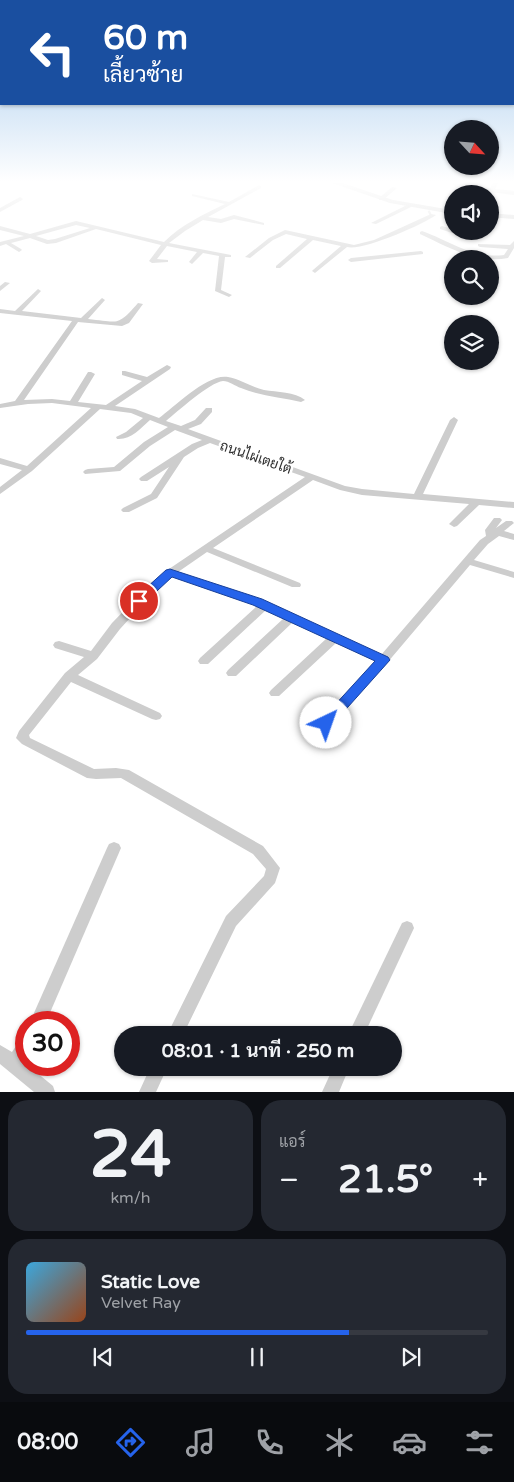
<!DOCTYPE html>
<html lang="th">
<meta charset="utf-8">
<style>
body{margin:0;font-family:"Varela Round",Sarabun,sans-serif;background:#242831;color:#f1f3f6;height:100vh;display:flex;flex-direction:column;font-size:19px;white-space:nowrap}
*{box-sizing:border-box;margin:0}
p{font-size:16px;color:#9ea1a6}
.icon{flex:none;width:28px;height:28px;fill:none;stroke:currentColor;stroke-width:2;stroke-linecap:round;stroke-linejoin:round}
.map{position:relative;height:1092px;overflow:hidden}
.panel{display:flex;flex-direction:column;gap:8px;padding:8px;background:#0d0f14;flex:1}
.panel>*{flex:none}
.top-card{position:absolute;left:0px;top:0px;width:515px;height:105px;box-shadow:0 1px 4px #0004;background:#1a4fa0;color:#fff;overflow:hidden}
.needle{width:32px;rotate:116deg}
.fabs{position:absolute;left:444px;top:120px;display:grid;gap:10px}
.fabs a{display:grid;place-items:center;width:55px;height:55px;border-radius:50%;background:#171b24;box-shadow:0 1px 4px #0004;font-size:25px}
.speed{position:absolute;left:15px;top:1011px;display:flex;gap:10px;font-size:25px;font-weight:700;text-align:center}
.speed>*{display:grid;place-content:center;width:65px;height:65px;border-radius:50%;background:#171b24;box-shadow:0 1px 4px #0004;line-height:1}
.speed .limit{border:8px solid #d22;background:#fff;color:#111}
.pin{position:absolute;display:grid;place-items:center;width:42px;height:42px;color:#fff;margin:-21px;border:2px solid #fff;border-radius:50%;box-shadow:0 1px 5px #0007}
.me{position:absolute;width:55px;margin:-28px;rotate:42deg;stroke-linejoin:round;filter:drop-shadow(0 0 4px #0008)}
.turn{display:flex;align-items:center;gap:18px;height:105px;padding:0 20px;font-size:22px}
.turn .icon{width:65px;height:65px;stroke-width:2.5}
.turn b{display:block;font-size:35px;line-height:42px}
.big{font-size:38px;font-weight:700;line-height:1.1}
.panel .tile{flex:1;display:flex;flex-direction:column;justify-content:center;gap:8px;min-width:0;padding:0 18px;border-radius:20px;background:#242831}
.panel .dial{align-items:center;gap:0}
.dial b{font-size:65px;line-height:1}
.song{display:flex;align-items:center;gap:15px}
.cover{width:60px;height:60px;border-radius:8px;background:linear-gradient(135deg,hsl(200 70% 55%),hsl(20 70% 35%))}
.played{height:5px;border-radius:2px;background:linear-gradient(90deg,#2563eb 70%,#363941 70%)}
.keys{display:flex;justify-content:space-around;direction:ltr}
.heat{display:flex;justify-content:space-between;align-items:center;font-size:28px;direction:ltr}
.panel .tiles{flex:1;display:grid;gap:8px;grid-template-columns:1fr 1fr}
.tile:last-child{grid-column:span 2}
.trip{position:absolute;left:114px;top:1026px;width:288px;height:50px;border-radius:25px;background:#171b24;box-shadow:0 1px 4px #0004;font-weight:700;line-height:50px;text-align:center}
.tabs{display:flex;height:80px;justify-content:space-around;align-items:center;background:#090b0e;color:#9ea1a6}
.tabs .icon{width:35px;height:35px}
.tabs .current{color:#2563eb}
.tabs b{font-size:22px;color:#f1f3f6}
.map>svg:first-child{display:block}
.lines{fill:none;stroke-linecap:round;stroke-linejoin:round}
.minor-tunnel{stroke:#d6d6d6;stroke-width:6;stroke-dasharray:6 3;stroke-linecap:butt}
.minor{fill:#cdcdcd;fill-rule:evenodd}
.tertiary{fill:#cdcdcd;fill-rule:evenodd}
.route{fill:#2563eb;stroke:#184099}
.labels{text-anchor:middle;stroke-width:5;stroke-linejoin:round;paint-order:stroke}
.street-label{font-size:14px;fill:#303030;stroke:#fff}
</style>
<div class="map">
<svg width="514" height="1092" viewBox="0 0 514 1092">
<rect width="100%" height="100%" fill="#fff"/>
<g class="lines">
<polyline class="minor-tunnel" points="429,214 431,213"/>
<g class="minor">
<polygon points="452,183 490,188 493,183 498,183 495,189 514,191 514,195 456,188"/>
<path d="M259,185L261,186V188L208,217L221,219L234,215L264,223V225L234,219L221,223L203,220L185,231L169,243L231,255V257H225L221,290L232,295L229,297L215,291L219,256L203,253L192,264L189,262L197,252L167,246L157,259L168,260V262L152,263L149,261L161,245L96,229L56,243L47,244L30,238L11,243L21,249L22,250L19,252L6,244L0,246V242L24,236L0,230V226L30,234L76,221L164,242C182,224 203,215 225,204L192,196V194L229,202ZM76,225L90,228L55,239L48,240L36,236Z"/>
<polygon points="392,187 397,188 383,200 379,200 379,198"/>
<polygon points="20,197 23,199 22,200 0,212 0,208"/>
<polygon points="409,204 412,206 411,207 376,224 371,223"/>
<path d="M431,214L436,215C422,225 363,251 347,247L315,273L312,271L313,270L341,246L313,240L280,268H276V266L307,239L286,234L273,240L250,258L245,257L269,238L285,230L354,245L374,240Z"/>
<polygon points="442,226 452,229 452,231 477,231 474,233 452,233 440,229 440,227"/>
<path d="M422,231C450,241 473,259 504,255L508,249L480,247L478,246V244L510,245L514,241V248L508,258C477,264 448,247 420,234V232Z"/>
<polygon points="421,251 423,252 423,254 351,262 348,260 351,258"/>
<polygon points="5,282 10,283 0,291 0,286"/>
<path d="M38,289L41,291L22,311L81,318L102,298L105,300L88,319C119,322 117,327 138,303L143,304L129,323L122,326L78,322L24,400L52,399L70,401L88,372H91L95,374L78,402L106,405L142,381L122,375V371H125L147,377L167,365L171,367L170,369L115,406L135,409L159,418C174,407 208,373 228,377C240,379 251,387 264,390C277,392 295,392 305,400L301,402C281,397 260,396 241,388C235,386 229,381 223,381C210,382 177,412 166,421L181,426L195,420L206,408H212V412L201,424L188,429L345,486L362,489L414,494L450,420L454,417L458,420L423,494L514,502V508L479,505L457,526L454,527L449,524L469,504L362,495L340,490L313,480L213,548L300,583L301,585L300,587H292L207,552L178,572L262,600L381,655L480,540L486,536L485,530L494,518H500L502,520L496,528L506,521H512L514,523L504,531L514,534V540L499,536L488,544L474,560L514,572V578L470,565L387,663L330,726L326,728L322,726L320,723L375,661L336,643L279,696H271L269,693L271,690L327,638L293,622L236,676H228L226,673L228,670L284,618L266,610L208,664H200L198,661L200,658L257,606L172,577L152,594L120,629L97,659L78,675L160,713L162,716L160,719L156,720L152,719L71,682L29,735L30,738L94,769L116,768L129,770L263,846L280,868L275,883L236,926L183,1035H167L226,916L264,876L266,869L253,854L121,778L96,779L87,778L22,744L16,738L19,731L65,673L84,657L55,648L53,645L55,642L59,641L91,651L112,623L144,590L166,571L305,477L210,443L198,448L184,457L157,498L129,512H123L121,510L123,508L151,494L169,467L147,481H141L139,479L141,477L192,444L202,440L175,430L150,446L120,471L85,474L83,472L85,470L88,469L114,467L144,442L168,427L150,420C140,429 131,440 117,439L116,437L126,432L143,418L131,413L100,409L32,471L0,494V487L22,470L0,464V458L27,466L91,408L52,403L28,404L0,408V404L15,401L72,321L0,313V309L15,311Z"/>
<polygon points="114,842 119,844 121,848 46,1022 30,1022 107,848 109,844"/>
<polygon points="407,921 412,923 414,928 364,1035 348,1035 402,923"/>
<polygon points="26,1038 26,1060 25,1063 53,1086 55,1092 34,1092 0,1064 0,1045 12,1052 20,1040"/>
<polygon points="150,1068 167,1068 156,1092 139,1092"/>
<polygon points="333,1068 349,1068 339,1092 322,1092"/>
</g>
<g class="tertiary">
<polygon points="332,183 343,183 393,200 452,210 452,214 390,203"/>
<polygon points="490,213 514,215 514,219 490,217"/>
</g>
</g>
<linearGradient id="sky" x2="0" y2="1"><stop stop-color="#9bc4eb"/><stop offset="0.54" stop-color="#fff"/><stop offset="1" stop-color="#fff" stop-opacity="0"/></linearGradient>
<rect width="514" height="336" fill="url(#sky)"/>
<polygon class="route" points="170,569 262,599 388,657 390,660 331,726 326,728 322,726 320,723 322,719 375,661 253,605 172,577 143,604 135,604 133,601 135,598 166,570"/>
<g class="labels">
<g class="street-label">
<text transform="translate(256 457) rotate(19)" y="5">ถนนไผ่เตยใต้</text>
</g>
</g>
</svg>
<div class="fabs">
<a><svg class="needle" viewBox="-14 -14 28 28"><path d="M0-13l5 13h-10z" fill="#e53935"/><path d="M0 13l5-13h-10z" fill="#9ea1a6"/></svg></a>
<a><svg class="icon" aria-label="sound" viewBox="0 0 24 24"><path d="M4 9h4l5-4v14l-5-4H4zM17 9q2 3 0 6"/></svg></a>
<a><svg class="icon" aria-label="search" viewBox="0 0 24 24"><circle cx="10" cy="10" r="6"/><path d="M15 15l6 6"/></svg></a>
<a><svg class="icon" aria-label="layers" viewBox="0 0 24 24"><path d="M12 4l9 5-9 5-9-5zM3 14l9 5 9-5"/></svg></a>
</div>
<div class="speed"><div class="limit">30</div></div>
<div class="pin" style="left:139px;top:601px;background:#d93025"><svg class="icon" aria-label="arrive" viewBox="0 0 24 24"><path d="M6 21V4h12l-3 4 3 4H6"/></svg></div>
<svg class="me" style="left:326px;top:723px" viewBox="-20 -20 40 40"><circle r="19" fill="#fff"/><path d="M0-13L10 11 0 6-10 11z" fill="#2563eb"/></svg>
<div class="trip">08:01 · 1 นาที · 250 m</div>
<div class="top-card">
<div class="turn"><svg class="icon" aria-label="left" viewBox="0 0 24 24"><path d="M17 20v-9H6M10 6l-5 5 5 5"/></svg><div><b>60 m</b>เลี้ยวซ้าย</div></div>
</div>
</div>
<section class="panel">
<div class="tiles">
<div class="tile dial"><b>24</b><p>km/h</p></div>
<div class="tile"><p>แอร์</p>
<div class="heat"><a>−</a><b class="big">21.5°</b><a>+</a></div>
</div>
<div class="tile">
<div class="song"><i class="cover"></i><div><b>Static Love</b><p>Velvet Ray</p></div></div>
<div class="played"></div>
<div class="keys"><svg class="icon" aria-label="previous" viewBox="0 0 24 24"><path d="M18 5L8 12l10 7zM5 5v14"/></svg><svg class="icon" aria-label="pause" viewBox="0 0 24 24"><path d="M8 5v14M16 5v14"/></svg><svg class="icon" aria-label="next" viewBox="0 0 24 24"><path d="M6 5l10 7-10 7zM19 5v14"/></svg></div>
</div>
</div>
</section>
<nav class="tabs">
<b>08:00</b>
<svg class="icon current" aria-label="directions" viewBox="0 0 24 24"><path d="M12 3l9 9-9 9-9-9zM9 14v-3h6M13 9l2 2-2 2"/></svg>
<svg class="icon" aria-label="music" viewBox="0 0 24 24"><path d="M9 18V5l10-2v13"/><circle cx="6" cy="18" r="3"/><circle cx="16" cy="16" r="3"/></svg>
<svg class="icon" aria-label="phone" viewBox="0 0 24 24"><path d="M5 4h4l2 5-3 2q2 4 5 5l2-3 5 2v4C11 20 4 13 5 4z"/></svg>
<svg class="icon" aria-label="climate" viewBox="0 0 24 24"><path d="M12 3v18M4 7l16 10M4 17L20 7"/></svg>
<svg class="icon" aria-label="car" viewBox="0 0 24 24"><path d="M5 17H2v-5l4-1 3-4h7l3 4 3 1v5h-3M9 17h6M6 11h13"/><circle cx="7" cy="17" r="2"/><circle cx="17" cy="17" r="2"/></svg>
<svg class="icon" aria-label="filters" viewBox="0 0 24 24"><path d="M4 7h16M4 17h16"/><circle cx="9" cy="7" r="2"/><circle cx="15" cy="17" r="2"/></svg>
</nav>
